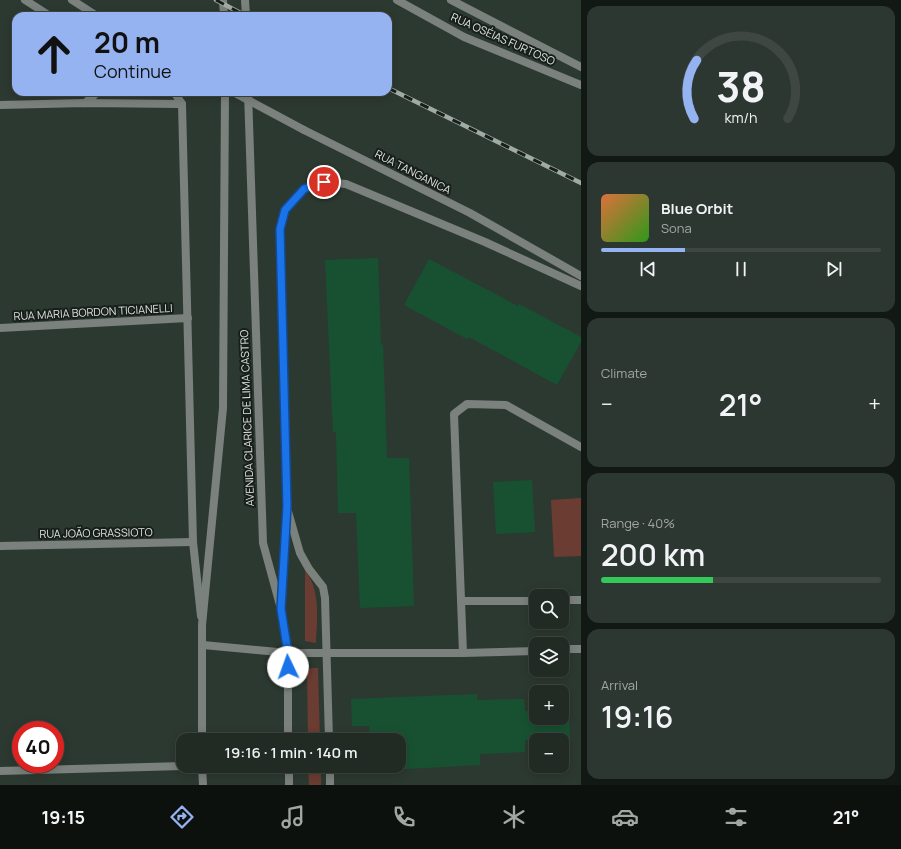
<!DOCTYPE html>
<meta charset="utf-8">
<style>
body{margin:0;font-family:Manrope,sans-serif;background:#2d3731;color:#f1f3f6;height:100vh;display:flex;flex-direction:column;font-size:15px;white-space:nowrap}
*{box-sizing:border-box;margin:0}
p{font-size:13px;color:#a2a7a6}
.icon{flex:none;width:22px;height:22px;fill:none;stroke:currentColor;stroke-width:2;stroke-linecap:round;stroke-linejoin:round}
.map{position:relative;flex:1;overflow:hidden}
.side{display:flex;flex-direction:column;gap:6px;padding:6px;background:#121814;width:320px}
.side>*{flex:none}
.banner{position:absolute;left:12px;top:12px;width:380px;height:84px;border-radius:12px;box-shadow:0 2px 10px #0003,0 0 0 1px #3e4741;background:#95b2f1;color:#111;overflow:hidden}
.buttons{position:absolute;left:529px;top:589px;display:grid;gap:8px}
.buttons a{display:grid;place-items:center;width:40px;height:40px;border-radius:8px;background:#212b24;box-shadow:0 2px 10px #0003,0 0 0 1px #3e4741;font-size:20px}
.speed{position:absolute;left:12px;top:721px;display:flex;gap:8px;font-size:20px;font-weight:700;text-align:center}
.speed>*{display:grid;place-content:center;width:52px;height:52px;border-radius:50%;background:#212b24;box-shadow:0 2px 10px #0003,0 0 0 1px #3e4741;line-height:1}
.speed .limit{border:6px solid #d22;background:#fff;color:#111}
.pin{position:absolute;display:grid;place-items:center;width:34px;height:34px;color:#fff;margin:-17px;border:2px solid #fff;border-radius:50%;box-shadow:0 1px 4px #0007}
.me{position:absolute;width:44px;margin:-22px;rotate:357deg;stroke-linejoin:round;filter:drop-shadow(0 0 3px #0008)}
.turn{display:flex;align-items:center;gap:14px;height:84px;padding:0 16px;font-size:18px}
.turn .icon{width:52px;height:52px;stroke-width:2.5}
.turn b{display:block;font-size:28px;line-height:34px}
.big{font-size:30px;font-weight:600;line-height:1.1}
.side .tile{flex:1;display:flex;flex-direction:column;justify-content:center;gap:6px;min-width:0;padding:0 14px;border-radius:12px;background:#2d3731}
.side .dial{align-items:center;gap:0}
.dial svg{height:104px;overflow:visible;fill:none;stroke:#3e4741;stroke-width:7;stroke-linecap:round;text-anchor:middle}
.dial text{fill:#f1f3f6;stroke:none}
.song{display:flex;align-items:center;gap:12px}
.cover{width:48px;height:48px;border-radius:6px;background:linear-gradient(135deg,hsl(20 70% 55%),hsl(110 70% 35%))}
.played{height:4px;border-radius:2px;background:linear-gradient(90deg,#95b2f1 30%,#3e4741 30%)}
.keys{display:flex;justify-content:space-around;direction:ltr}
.heat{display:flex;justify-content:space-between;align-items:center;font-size:22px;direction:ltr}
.charge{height:6px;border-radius:3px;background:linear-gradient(90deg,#34c759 40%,#3e4741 0)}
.trip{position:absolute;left:176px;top:733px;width:230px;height:40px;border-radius:12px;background:#212b24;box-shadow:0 2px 10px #0003,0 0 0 1px #3e4741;font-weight:600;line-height:40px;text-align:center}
.tabs{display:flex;height:64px;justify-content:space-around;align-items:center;background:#0d110e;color:#a2a7a6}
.tabs .icon{width:28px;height:28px}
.tabs .selected{color:#95b2f1}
.tabs b{font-size:18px;color:#f1f3f6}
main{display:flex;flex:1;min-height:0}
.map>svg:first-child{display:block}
.green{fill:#6a3c32}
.building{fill:#185131}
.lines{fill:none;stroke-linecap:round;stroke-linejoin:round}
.service{stroke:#7b817d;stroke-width:8}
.minor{stroke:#7b817d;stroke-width:8}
.tertiary{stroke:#7b817d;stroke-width:8}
.rail-casing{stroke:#a1aba4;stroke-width:4.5}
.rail{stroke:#181e1a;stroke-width:3;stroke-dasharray:9;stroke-linecap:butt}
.tertiary-bridge{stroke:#7b817d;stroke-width:8}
.route-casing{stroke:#114b97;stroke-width:10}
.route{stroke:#1a73e8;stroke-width:7}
.labels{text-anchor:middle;stroke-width:4;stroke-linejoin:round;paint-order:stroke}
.street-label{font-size:11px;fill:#dde5df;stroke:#181e1a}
</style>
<main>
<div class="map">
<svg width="581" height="785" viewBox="0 0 581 785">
<rect width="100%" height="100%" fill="#2c3930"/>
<g class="green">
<polygon points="581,498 581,556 554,557 551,500"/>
<path d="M305,571C321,589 317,621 316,643L305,641Z"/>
<polygon points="311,668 318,668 320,740 308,740 307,672"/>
<polygon points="308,766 321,766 321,785 309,785"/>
</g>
<g class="building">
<polygon points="378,258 381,346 383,342 387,458 409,458 414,606 360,608 356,513 338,513 336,432 333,432 325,260"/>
<polygon points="429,259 518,306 519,304 581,337 581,342 557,385 469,337 467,339 404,305"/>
<polygon points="532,480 535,532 496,534 493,482"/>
<polygon points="477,694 477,700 524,699 525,711 536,711 536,718 562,718 562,711 569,711 570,740 525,740 525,752 480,754 480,765 371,771 371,766 399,766 399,740 370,740 369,726 352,726 351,699"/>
</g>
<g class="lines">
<g class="service">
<polyline points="287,508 300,553 309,569 323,587 325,598 329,740"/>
<polyline points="562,600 581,600"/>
<polyline points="461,601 536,601"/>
<polyline points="562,649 581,649"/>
<polyline points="288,653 463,653 536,651"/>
<polyline points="463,653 454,414 467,404 506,405 581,447"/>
<polyline points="330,766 330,785"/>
</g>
<g class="minor">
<polyline points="25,0 50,16"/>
<polyline points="397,0 464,37 581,85"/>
<polyline points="451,0 581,67"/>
<polyline points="174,92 182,104 193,542 201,616"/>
<polyline points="85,103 98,92"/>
<polyline points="0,105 85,103 182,104"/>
<polyline points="0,328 188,318"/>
<polyline points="0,546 193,542"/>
<polyline points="203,645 288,653"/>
<polyline points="0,771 183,766"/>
</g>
<g class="tertiary">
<polyline points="72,0 97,16"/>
<polyline points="223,0 224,16"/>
<polyline points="245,0 246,16"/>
<polyline points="248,92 263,543 281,609 288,653 288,740"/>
<polyline points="304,130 470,213 581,276"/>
<polyline points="281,609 287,506 280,229 285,210 304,189 324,182 346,184 485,242 581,286"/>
<polyline points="202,740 202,625 223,408 225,92"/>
<polyline points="202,766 203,785"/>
<polyline points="289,766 289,785"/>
</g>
<defs>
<g id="rail">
<polyline points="216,0 246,16"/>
<polyline points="388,88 581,183"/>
</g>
</defs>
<use href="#rail" class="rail-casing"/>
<use href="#rail" class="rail"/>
<polyline class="tertiary-bridge" points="233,92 304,130"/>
</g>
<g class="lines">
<defs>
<polyline id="route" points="288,667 288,653 281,609 287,506 280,229 285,210 304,189 324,182"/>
</defs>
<use href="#route" class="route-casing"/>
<use href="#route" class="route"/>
</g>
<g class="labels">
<g class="street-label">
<text transform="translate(503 39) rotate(24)" y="4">RUA OSÉIAS FURTOSO</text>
<text transform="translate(413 172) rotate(27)" y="4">RUA TANGANICA</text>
<text transform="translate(93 312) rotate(-3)" y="4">RUA MARIA BORDON TICIANELLI</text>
<text transform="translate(247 418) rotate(-92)" y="4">AVENIDA CLARICE DE LIMA CASTRO</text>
<text transform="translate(96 533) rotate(-1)" y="4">RUA JOÃO GRASSIOTO</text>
</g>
</g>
</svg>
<div class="buttons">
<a><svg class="icon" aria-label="search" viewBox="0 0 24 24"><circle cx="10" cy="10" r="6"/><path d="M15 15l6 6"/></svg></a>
<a><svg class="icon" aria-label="layers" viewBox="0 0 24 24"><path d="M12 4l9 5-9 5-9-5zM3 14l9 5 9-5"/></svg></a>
<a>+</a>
<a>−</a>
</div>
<div class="speed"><div class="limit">40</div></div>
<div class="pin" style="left:324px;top:182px;background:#d93025"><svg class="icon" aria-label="arrive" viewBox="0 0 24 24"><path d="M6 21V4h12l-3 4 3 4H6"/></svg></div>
<svg class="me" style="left:288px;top:667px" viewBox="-20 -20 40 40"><circle r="19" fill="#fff"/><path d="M0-13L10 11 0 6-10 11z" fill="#1a73e8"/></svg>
<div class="trip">19:16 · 1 min · 140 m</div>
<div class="banner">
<div class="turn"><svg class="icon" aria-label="ahead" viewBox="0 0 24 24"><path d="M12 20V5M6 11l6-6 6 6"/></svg><div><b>20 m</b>Continue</div></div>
</div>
</div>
<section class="side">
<div class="tile dial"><svg viewBox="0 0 100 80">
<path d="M14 69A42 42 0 1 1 86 69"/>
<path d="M14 69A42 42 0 0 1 16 24" stroke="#95b2f1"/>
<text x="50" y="56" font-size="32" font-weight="700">38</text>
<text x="50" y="72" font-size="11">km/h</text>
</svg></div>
<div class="tile">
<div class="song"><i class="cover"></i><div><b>Blue Orbit</b><p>Sona</p></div></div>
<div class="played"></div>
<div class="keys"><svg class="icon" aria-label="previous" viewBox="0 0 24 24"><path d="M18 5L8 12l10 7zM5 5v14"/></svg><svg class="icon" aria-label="pause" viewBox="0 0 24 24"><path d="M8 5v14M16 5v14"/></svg><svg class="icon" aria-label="next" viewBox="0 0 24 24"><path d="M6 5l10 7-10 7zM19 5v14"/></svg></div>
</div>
<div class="tile"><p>Climate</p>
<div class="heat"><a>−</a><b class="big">21°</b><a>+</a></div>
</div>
<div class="tile"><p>Range · 40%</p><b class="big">200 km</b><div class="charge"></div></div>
<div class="tile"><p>Arrival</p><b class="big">19:16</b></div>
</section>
</main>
<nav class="tabs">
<b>19:15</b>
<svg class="icon selected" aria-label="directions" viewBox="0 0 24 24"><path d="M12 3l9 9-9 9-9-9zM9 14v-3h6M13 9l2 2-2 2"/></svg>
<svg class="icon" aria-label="music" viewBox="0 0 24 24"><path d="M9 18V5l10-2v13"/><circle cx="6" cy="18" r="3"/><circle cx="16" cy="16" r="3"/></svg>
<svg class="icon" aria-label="phone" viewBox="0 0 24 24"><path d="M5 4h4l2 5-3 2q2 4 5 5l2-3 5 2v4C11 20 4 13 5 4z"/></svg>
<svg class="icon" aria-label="climate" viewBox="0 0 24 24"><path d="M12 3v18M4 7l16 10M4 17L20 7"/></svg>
<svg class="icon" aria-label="car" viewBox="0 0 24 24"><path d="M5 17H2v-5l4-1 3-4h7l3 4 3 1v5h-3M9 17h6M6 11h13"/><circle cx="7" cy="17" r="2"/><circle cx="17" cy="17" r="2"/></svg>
<svg class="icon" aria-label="filters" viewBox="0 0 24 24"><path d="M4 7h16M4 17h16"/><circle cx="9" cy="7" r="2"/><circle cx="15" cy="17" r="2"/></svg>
<b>21°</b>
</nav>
